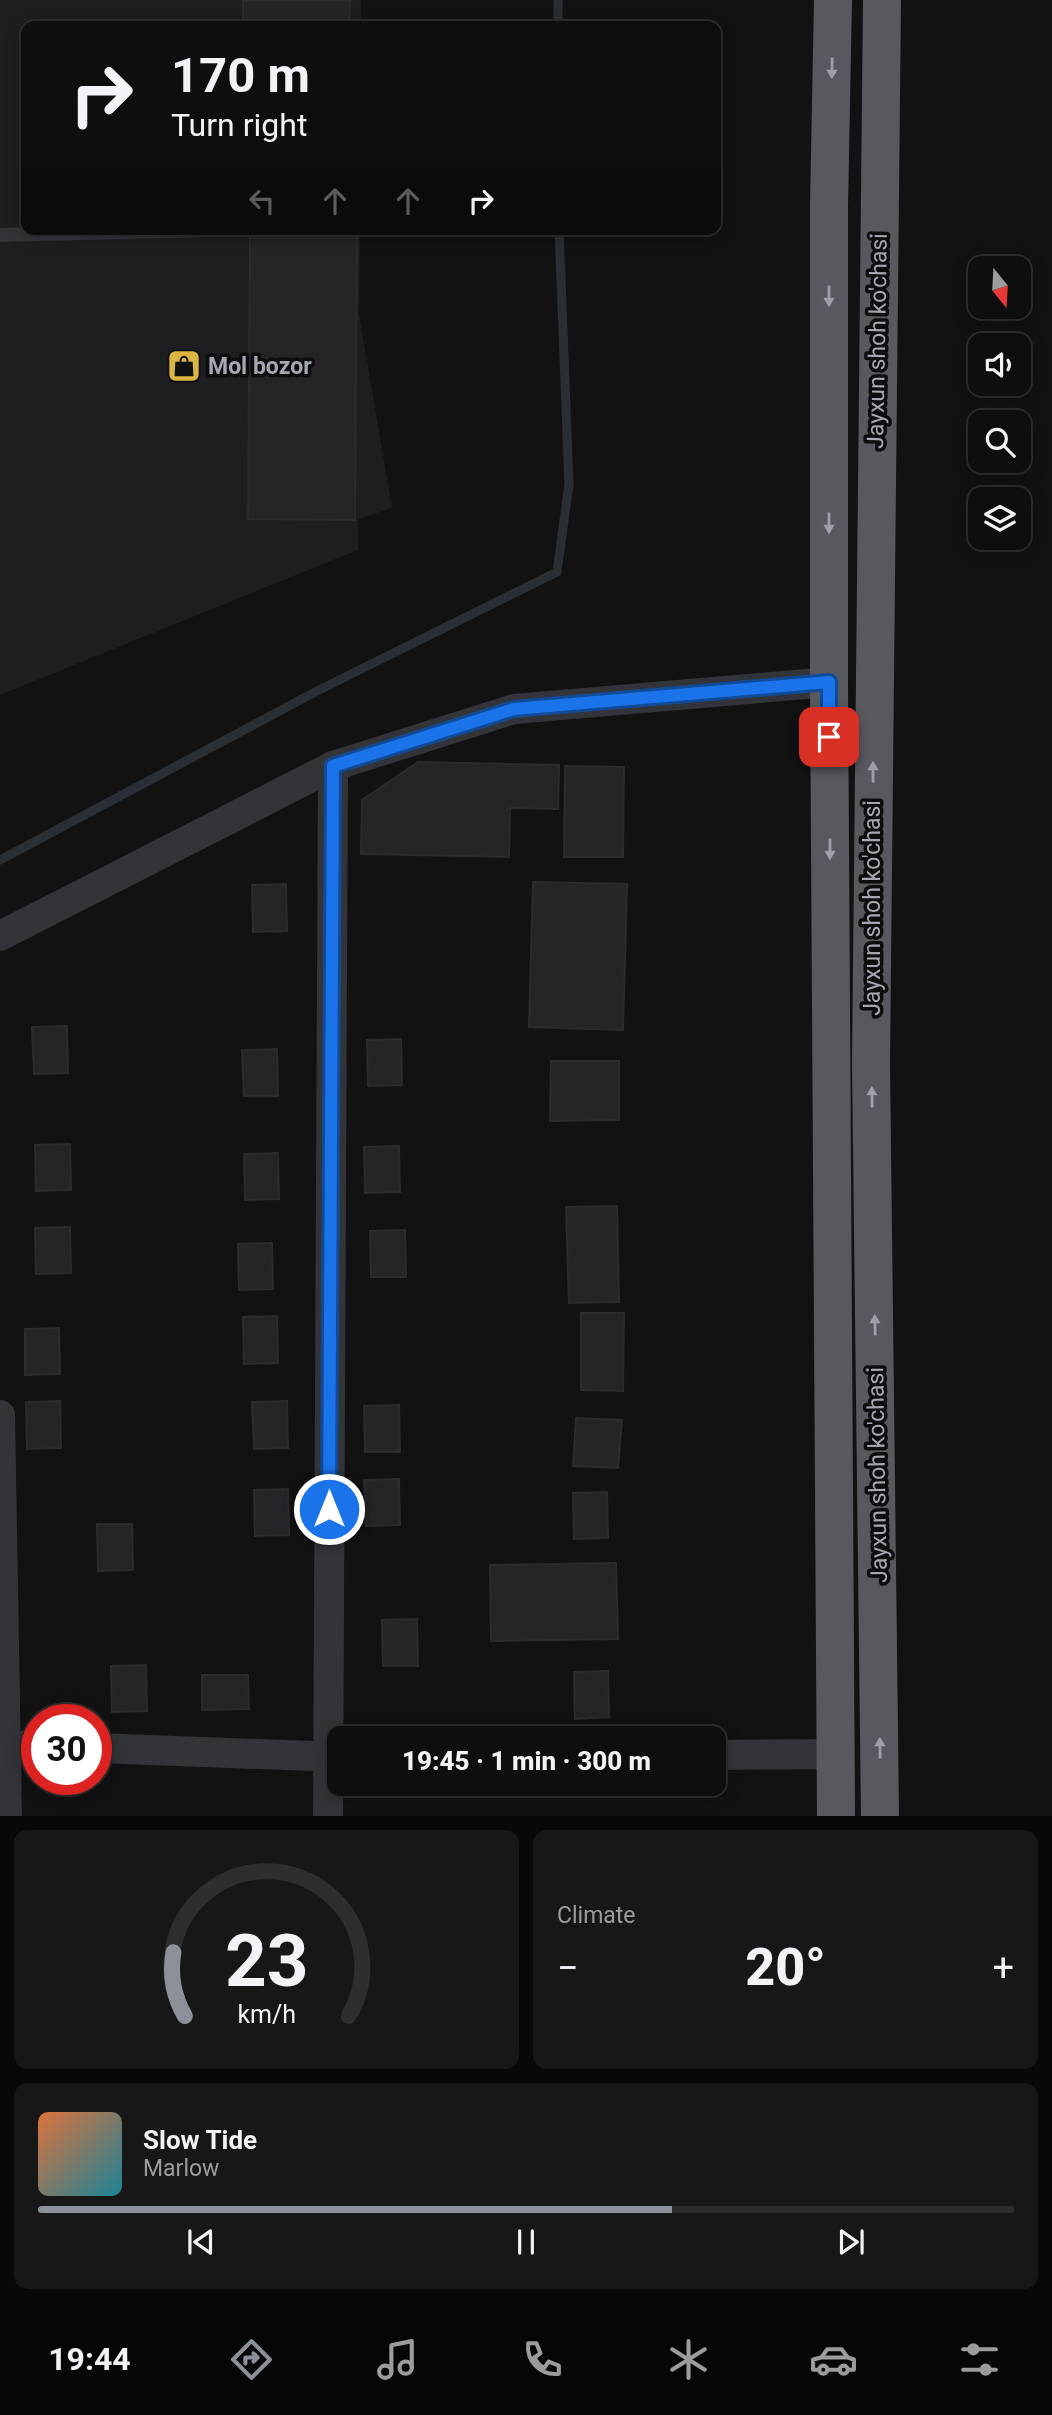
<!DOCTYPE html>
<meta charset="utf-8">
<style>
body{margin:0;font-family:Roboto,sans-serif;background:#171717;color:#f1f3f6;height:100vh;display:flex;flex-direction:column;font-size:26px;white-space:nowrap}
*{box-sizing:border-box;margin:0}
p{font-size:23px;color:#9b9c9e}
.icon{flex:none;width:38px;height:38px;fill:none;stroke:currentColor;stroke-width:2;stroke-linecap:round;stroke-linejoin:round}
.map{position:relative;height:1816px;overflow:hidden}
.details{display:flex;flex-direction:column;gap:14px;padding:14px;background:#080808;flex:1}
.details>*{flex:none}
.guide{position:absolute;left:21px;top:21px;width:700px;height:214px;border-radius:14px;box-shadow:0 4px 18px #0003,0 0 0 2px #2e2e2e;background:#0e0e0e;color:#f1f3f6;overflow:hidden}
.needle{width:46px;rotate:162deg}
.buttons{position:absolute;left:968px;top:256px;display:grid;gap:14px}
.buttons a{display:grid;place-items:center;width:63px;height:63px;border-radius:14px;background:#0e0e0e;box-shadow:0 4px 18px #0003,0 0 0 2px #2e2e2e;font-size:35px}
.speed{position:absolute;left:21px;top:1704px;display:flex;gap:14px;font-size:35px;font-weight:700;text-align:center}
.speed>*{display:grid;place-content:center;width:91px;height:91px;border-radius:50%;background:#0e0e0e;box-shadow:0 4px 18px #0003,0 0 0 2px #2e2e2e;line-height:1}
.speed .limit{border:10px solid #d22;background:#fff;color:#111}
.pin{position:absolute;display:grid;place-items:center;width:60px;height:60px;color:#fff;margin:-30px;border-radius:14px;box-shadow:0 4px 10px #0006}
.me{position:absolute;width:77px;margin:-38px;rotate:0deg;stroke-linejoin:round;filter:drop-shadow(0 0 5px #0008)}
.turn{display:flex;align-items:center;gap:24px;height:147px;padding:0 35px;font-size:32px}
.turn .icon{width:91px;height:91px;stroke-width:2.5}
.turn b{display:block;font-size:49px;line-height:60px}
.lanes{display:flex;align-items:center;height:66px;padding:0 35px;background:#0003;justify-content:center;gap:35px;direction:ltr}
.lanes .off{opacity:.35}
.big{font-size:52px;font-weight:800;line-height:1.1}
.details .card{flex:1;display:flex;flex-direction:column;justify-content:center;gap:10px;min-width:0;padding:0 24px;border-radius:14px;background:#171717}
.details .dial{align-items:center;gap:0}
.dial svg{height:182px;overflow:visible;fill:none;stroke:#2e2e2e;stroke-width:7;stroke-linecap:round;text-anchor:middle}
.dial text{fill:#f1f3f6;stroke:none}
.song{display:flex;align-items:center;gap:21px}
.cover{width:84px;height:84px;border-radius:10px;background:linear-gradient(135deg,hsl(20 70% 55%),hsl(190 70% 35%))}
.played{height:7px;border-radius:4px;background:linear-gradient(90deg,#8c9099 65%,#2e2e2e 65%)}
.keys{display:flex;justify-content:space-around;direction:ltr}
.heat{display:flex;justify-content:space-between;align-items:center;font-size:38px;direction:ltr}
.details .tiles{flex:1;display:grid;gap:14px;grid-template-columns:1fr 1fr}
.card:last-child{grid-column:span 2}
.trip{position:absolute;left:327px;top:1726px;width:399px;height:70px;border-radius:14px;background:#0e0e0e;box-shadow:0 4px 18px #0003,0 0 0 2px #2e2e2e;font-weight:800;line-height:70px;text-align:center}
.dock{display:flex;height:112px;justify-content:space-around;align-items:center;background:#060606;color:#9b9c9e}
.dock .icon{width:49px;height:49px}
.dock .active{color:#8c9099}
.dock b{font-size:32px;color:#f1f3f6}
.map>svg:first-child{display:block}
.built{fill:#1e1e20}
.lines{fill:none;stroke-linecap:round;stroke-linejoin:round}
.stream{stroke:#2a2f35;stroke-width:9}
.building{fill:#252527;stroke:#2c2c2f;stroke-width:2}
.service{stroke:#333438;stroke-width:14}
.minor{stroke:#333438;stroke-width:30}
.trunk{stroke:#58595f;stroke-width:38}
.oneway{fill:#9da0aa}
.route-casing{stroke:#114b97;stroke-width:18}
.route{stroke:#1a73e8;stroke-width:12}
.labels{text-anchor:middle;stroke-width:7;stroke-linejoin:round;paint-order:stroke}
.street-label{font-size:23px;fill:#a5a8b2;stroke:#0d0d0e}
.poi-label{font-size:23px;font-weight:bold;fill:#a5a8b2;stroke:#0d0d0e;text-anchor:start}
</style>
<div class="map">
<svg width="1052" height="1817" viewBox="0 0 1052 1817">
<rect width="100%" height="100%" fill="#121213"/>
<polygon class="built" points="0,0 361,0 361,26 26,26 26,229 360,229 359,314 392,508 358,519 358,550 0,695"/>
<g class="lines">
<g class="stream">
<polyline points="558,26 558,0"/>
<polyline points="0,860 319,690 557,572 569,484 559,229"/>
</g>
</g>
<g class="building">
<polygon points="243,0 350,0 349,26 243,26"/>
<polygon points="250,234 357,235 355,520 248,519"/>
<polygon points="418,762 559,765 558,809 510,808 509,857 361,854 362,800"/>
<polygon points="565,766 624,767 623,857 564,857"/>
<polygon points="533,882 627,884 623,1030 529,1027"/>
<polygon points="286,884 287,931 253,932 252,885"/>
<polygon points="67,1026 68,1073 34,1074 32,1027"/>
<polygon points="401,1039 402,1085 368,1086 367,1040"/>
<polygon points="277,1049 278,1096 244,1096 242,1050"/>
<polygon points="551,1061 619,1061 619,1120 550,1121"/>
<polygon points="70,1144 71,1190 36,1191 35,1145"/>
<polygon points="399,1146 400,1192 365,1193 364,1147"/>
<polygon points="278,1153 279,1199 245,1200 244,1154"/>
<polygon points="617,1206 619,1302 569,1303 566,1207"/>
<polygon points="70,1227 71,1273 36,1274 35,1228"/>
<polygon points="405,1230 406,1277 371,1277 370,1231"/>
<polygon points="272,1243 273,1289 239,1290 238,1244"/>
<polygon points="581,1313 624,1313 623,1391 581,1390"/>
<polygon points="277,1316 278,1363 244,1364 243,1317"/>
<polygon points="59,1328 60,1374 25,1375 25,1329"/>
<polygon points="60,1401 61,1448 27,1449 26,1402"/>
<polygon points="287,1401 288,1448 254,1449 252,1402"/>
<polygon points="399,1405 400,1452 365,1452 364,1406"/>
<polygon points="576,1418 622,1420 618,1468 573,1466"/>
<polygon points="399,1479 400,1525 366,1526 364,1480"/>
<polygon points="288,1489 289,1535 255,1536 254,1490"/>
<polygon points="607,1492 608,1538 574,1539 573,1493"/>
<polygon points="97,1524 132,1524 133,1570 98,1571"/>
<polygon points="616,1563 618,1639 491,1641 490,1565"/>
<polygon points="417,1619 418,1666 383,1666 382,1620"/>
<polygon points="146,1665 147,1711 112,1712 111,1666"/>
<polygon points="608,1671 609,1717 575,1719 574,1672"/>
<polygon points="202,1675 248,1675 249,1709 202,1710"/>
</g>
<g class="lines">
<polyline class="service" points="0,235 247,229"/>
<g class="minor">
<polyline points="0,936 333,766 514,709 829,682"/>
<polyline points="0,1415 7,1817"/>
<polyline points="0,1746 37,1746"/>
<polyline points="96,1748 340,1757"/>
<polyline points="714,1755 836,1754"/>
<polyline points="328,1817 333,766"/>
</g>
<g class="trunk">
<polyline points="833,0 829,206 829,682 836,1817"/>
<polyline points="880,1817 871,1064 882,0"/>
</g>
</g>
<defs><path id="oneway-solid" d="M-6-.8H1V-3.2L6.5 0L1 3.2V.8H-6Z" transform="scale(1.75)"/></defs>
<g class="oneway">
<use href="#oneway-solid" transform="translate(832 68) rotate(91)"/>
<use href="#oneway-solid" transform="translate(829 296) rotate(90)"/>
<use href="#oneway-solid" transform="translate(829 523) rotate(90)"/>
<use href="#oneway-solid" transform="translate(873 772) rotate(-90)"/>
<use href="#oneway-solid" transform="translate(830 849) rotate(90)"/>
<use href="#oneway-solid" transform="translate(872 1097) rotate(-91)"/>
<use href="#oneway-solid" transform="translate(875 1325) rotate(-91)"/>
<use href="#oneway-solid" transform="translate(880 1748) rotate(-91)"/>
</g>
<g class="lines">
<defs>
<polyline id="route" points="329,1509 333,766 514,709 829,682 829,737"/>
</defs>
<use href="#route" class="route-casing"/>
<use href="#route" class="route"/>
</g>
<defs>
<symbol id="shop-square" viewBox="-11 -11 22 22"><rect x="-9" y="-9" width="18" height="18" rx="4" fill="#dab543" stroke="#0d0d0e"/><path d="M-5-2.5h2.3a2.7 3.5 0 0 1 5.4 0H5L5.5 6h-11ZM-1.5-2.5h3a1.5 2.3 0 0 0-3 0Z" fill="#111"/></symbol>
</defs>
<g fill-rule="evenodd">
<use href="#shop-square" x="165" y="347" width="38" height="38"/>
</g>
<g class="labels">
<g class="street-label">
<text transform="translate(877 341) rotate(-89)" y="8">Jayxun shoh ko'chasi</text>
<text transform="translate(872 908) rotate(-90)" y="8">Jayxun shoh ko'chasi</text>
<text transform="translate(877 1475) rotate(-91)" y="8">Jayxun shoh ko'chasi</text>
</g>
<g class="poi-label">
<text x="208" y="374">Mol bozor</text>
</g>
</g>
</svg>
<div class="buttons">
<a><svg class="needle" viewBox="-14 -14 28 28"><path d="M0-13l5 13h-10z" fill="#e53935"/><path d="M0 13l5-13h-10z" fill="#9b9c9e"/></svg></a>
<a><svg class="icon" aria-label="sound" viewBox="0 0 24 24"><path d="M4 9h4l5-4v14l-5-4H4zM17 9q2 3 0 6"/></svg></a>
<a><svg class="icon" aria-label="search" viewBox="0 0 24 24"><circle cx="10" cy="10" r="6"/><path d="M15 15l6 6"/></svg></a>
<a><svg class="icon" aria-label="layers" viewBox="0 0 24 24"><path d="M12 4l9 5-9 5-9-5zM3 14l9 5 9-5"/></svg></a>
</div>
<div class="speed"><div class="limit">30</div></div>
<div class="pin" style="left:829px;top:737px;background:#d93025"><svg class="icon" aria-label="arrive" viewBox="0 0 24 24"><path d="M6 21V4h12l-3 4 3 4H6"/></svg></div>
<svg class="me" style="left:329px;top:1509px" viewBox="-20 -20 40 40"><circle r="17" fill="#1a73e8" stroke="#fff" stroke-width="3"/><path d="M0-11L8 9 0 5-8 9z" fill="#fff"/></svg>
<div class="trip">19:45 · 1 min · 300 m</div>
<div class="guide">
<div class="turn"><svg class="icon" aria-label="right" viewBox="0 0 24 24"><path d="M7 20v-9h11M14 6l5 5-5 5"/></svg><div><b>170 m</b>Turn right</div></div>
<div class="lanes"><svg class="icon off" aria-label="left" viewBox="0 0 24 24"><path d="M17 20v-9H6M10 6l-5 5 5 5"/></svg><svg class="icon off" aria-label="ahead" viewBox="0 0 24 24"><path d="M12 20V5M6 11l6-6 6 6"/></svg><svg class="icon off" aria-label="ahead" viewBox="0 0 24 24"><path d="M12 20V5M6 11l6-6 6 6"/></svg><svg class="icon" aria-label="right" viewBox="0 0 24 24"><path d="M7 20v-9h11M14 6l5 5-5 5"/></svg></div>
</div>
</div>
<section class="details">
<div class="tiles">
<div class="card dial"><svg viewBox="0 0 100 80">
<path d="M14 69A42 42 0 1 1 86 69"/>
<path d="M14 69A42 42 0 0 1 9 41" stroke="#8c9099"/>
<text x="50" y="56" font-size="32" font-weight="700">23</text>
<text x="50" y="72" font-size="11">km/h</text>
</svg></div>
<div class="card"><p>Climate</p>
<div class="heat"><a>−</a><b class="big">20°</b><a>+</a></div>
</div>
<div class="card">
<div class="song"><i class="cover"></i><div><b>Slow Tide</b><p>Marlow</p></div></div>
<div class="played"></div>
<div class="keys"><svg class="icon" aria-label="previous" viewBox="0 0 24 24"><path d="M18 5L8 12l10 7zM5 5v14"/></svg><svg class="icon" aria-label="pause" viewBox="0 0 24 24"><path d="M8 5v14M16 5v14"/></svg><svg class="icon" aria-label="next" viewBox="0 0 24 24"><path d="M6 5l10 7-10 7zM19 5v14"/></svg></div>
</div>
</div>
</section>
<nav class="dock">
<b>19:44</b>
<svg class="icon active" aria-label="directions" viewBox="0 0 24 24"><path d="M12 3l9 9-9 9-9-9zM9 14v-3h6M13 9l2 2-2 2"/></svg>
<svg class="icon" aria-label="music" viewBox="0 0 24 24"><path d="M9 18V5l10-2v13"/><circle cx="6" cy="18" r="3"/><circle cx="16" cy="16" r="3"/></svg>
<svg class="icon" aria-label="phone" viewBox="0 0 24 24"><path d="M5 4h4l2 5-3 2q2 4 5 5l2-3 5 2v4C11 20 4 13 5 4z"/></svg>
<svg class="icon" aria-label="climate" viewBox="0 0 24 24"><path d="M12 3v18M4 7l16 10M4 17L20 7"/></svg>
<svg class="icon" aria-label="car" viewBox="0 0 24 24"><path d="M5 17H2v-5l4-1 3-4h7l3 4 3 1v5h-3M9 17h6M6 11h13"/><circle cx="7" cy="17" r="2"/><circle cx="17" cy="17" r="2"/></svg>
<svg class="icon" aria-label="filters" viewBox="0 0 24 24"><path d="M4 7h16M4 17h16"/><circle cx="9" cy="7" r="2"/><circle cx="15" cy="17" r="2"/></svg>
</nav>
